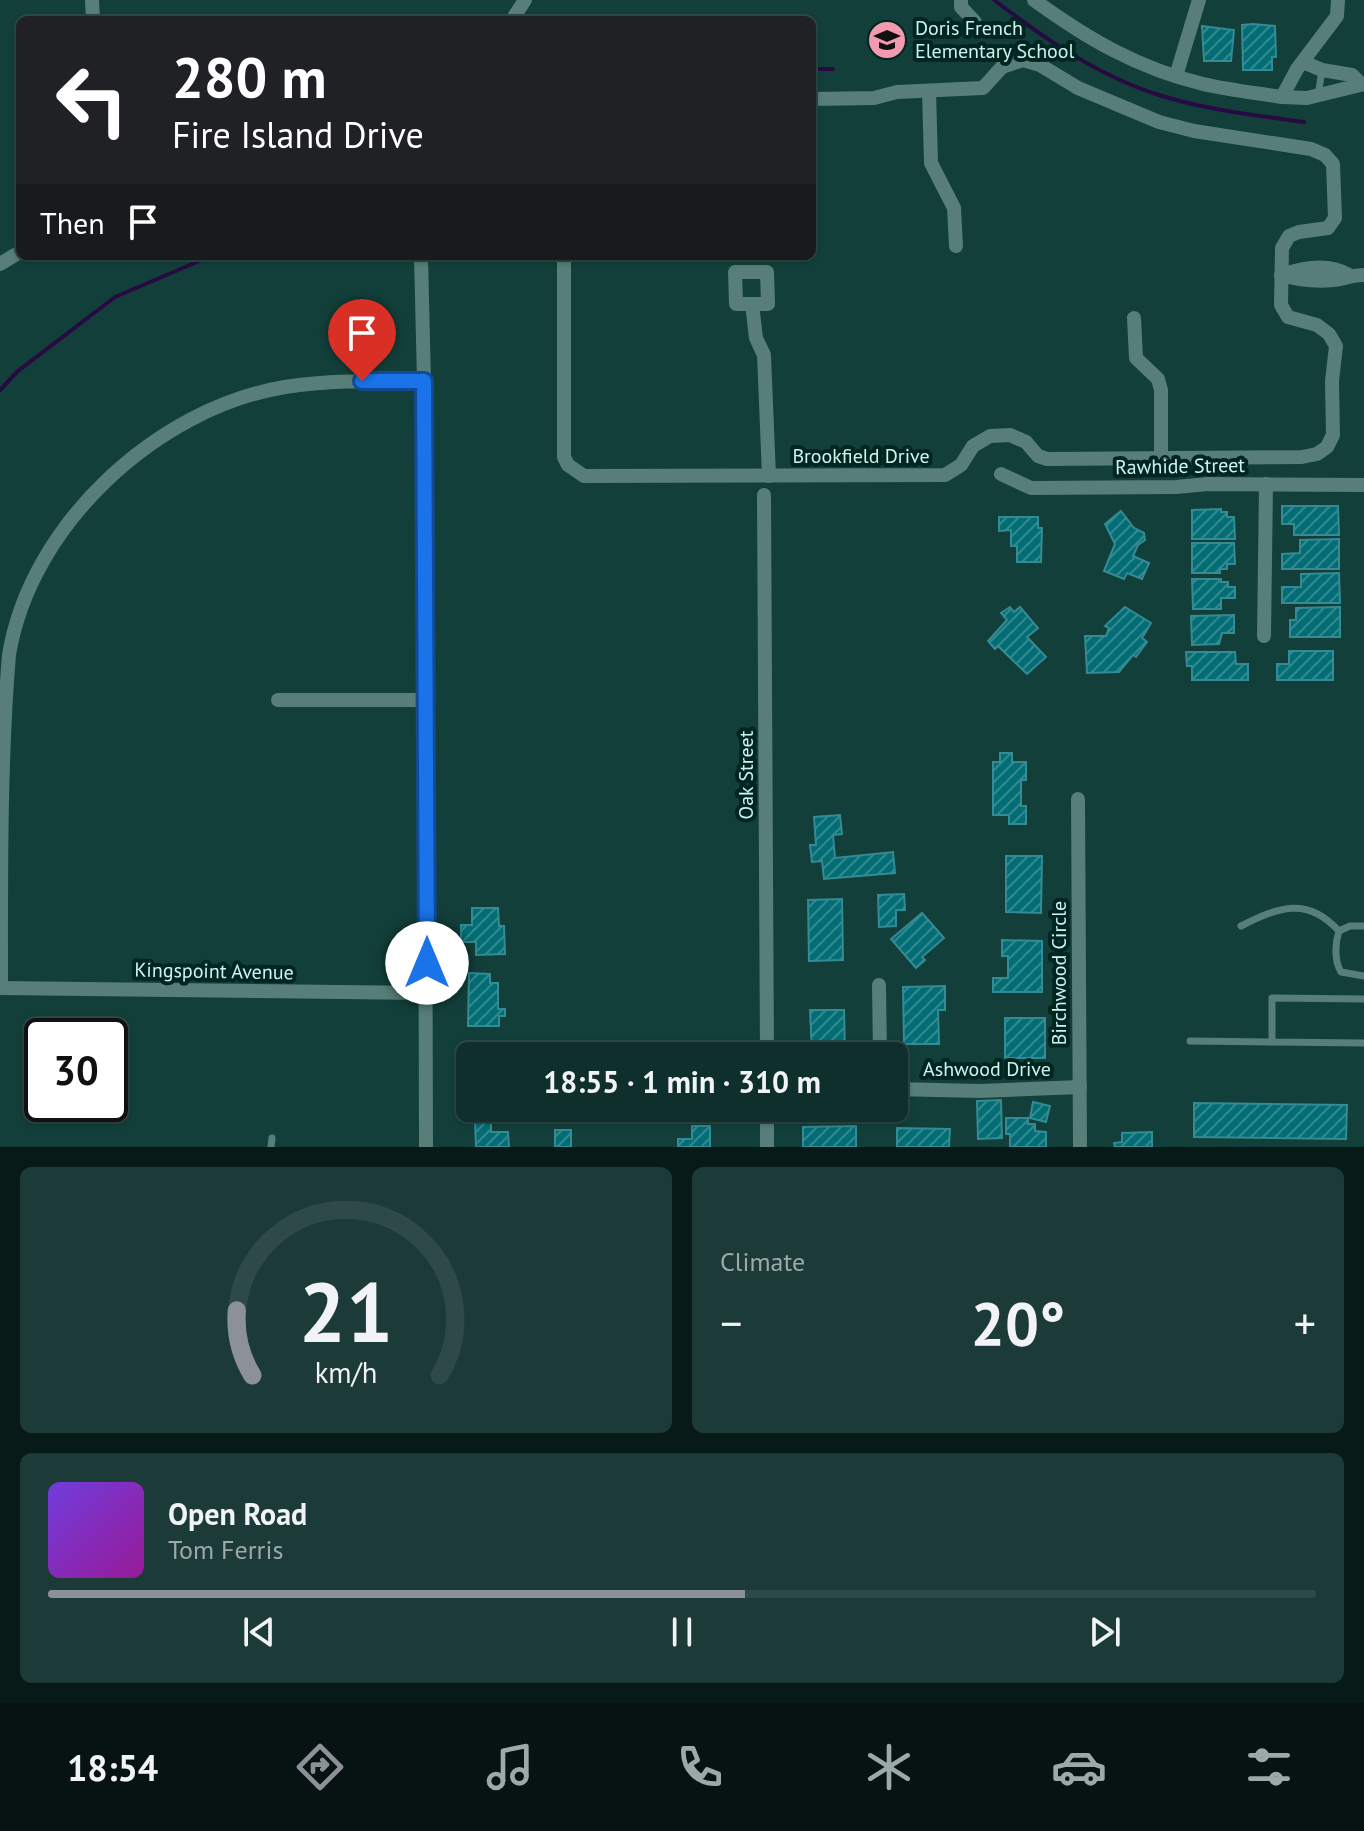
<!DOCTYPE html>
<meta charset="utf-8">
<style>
body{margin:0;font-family:"PT Sans",sans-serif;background:#1c3b38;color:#f1f3f6;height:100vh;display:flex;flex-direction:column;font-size:30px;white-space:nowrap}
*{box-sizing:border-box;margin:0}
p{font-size:26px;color:#9ba9a9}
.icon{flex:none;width:44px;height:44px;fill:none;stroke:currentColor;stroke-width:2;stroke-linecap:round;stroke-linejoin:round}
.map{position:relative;height:1147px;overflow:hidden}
.details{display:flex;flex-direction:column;gap:20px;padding:20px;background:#081a18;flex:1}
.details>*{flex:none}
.guide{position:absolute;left:16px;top:16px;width:800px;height:244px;border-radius:12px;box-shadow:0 2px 6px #0004,0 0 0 2px #2e4a48;background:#202124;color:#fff;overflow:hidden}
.speed{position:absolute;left:24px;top:1018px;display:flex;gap:16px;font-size:40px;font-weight:700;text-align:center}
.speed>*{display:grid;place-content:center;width:104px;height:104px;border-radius:50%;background:#0e2f2c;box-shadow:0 2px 6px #0004,0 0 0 2px #2e4a48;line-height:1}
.speed .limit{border:4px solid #111;border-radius:12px;background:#fff;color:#111}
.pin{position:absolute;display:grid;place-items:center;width:68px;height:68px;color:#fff;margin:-82px -34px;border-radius:50% 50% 50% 0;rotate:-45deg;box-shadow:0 0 8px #0007}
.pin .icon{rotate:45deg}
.me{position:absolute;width:88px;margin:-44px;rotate:0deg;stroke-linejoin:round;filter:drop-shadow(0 0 6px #0008)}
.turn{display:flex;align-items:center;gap:28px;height:168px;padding:0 24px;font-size:36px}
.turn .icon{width:104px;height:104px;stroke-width:2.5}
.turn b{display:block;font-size:56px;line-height:68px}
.then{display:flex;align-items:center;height:76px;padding:0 24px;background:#0003;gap:16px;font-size:30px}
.big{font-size:60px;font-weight:600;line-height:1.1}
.details .card{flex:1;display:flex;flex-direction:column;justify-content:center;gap:12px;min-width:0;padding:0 28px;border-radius:12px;background:#1c3b38}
.details .dial{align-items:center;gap:0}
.dial svg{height:208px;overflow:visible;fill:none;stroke:#2e4a48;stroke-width:7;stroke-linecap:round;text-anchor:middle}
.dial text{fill:#f1f3f6;stroke:none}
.song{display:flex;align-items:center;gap:24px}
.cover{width:96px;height:96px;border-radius:12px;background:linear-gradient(135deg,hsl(260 70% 55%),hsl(300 70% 35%))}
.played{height:8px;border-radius:4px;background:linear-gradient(90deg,#8c9099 55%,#2e4a48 55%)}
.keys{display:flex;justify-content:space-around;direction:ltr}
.heat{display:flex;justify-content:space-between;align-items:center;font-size:44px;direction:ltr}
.details .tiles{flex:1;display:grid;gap:20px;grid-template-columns:1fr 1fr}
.card:last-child{grid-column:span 2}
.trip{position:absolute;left:456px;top:1042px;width:452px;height:80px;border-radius:12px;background:#0e2f2c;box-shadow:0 2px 6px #0004,0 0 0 2px #2e4a48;font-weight:600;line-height:80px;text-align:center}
.tabs{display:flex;height:128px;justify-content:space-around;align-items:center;background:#061312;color:#9ba9a9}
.tabs .icon{width:56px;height:56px}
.tabs .active{color:#8c9099}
.tabs b{font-size:36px;color:#f1f3f6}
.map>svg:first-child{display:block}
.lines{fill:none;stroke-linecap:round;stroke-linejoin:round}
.stream{stroke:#280a43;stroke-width:4}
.building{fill:url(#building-hatch);stroke:#348b93;stroke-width:2}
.service{stroke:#577e78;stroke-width:7}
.minor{stroke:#577e78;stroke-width:14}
.route-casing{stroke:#114b97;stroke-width:20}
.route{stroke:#1a73e8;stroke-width:14}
.labels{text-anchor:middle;stroke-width:8;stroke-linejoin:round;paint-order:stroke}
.poi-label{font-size:20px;fill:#cdf4ed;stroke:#012520;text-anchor:start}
.street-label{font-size:20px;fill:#cdf4ed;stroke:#012520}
</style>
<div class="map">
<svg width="1364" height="1147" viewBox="0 0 1364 1147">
<defs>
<pattern id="building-hatch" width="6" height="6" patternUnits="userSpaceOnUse" patternTransform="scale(2)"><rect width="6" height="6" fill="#036d75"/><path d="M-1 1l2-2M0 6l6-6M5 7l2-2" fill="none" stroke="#328a90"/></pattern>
</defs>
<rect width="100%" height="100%" fill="#123f3a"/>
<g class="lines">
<g class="stream">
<path d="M994,0C1044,38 1098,76 1159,95C1206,110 1255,115 1304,122"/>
<polyline points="812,69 833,69"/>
<polyline points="0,390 18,371 115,297 211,256"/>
</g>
</g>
<g class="building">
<polygon points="1253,24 1275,26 1276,57 1272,57 1272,70 1243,70 1242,25"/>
<polygon points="1202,26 1234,30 1231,61 1204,61"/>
<polygon points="1282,506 1338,506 1339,535 1294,535 1294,524 1282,524"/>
<polygon points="1221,509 1221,512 1227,512 1227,517 1234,517 1235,539 1192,539 1192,510"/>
<polygon points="1121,511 1134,528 1144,533 1145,540 1138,545 1133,556 1149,563 1142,579 1127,573 1124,579 1104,571 1115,544 1105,524"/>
<polygon points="999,517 1038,517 1038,528 1042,528 1041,562 1017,562 1017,546 1011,546 1011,530 999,531"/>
<polygon points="1339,539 1339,569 1282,569 1282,554 1300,553 1300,540"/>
<polygon points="1192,543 1234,543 1235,564 1227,564 1227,569 1220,569 1220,573 1192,573"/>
<polygon points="1339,573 1340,603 1282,603 1282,587 1301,587 1301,574"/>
<polygon points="1192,579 1221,579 1221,582 1228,582 1228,587 1235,587 1235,598 1221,598 1221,609 1193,609"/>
<polygon points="1010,607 1014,612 1020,607 1038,628 1027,637 1046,657 1027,674 998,646 995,649 988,641 1007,620 1001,613"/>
<polygon points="1125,607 1151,623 1142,638 1147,642 1136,657 1133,655 1119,672 1087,673 1085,636 1106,636 1109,628 1105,626"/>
<polygon points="1340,607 1340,637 1290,637 1290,620 1296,620 1296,608"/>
<polygon points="1234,615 1234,633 1222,633 1219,644 1192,645 1191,616"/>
<polygon points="1289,651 1333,651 1333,680 1277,680 1277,664 1289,664"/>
<polygon points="1186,652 1235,652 1236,664 1248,664 1248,680 1192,680 1192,666 1187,666"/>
<polygon points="1000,753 1012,753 1012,762 1026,762 1026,780 1021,780 1021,806 1026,806 1026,824 1009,824 1009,815 993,815 993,762 1000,762"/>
<polygon points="840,815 842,834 833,835 835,858 893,852 895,873 824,879 822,861 812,862 810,845 816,845 814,817"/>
<polygon points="1006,856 1042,856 1041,913 1006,912"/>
<polygon points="904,894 905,910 896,910 896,926 879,927 878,895"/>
<polygon points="842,899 843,960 809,961 808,900"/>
<polygon points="472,908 498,908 499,926 504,926 505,954 476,955 476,942 461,942 461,925 472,925"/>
<polygon points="922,913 944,938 922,957 925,960 916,968 891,939"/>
<polygon points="1002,940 1042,941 1042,992 993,992 993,978 1008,978 1008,956 1002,956"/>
<polygon points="469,973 490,974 490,983 498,983 498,1009 505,1009 505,1016 499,1016 499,1026 468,1026"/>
<polygon points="945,986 945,1010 938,1010 939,1044 904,1044 903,987"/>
<polygon points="810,1010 844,1010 845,1052 812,1053"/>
<rect x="1005" y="1018" width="40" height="40"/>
<polygon points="461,1044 502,1044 501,1056 470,1056 470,1066 460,1065"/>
<polygon points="652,1044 703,1044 704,1056 652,1056"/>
<polygon points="1001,1100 1002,1138 978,1139 977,1101"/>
<polygon points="1033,1102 1050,1106 1046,1122 1030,1118"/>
<polygon points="1194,1103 1347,1105 1346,1139 1194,1137"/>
<polygon points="1006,1118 1028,1118 1028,1124 1035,1124 1035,1131 1046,1132 1046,1147 1010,1147 1010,1134 1006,1134"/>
<polygon points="475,1123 491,1123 491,1132 508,1132 509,1147 476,1147"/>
<polygon points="692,1126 710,1126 710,1147 678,1147 678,1139 692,1139"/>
<polygon points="856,1126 856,1147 803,1147 803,1127"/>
<polygon points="897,1128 950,1129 949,1147 897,1147"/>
<rect x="555" y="1130" width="16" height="17"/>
<polygon points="1152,1132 1152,1147 1115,1147 1114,1143 1122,1142 1122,1133"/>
</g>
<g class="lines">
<g class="service">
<polyline points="1318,96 1322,70"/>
<path d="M1241,926C1279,907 1307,896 1339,931"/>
<path d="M1364,926H1350L1339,931C1335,943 1334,960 1341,972L1364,976"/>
<polyline points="1364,999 1272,998 1272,1042 1364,1043"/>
<polyline points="1190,1041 1272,1042"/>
<polyline points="271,1147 272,1138"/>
</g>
<g class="minor">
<polyline points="92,0 93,20"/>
<polyline points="961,0 961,7 975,22"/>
<path d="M1034,0C1088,39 1137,68 1203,84C1229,90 1256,93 1282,97L1297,69L1337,16L1338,0"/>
<polyline points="512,20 525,0"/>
<polyline points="1303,62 1322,70 1352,75 1361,84"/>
<polyline points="1176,76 1199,0"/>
<polyline points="929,91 931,163 954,208 956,246"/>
<polyline points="1282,97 1307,98 1364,84"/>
<polyline points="421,256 424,381 426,1147"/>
<polyline points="564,256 564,457 568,465 584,476 945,475 961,465 973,446 990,436 1010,435 1026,442 1038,456 1047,459 1302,457 1317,454 1327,447 1333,435 1332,381 1336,346 1329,334 1317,325 1288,317 1281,305 1282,248 1289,236 1299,232 1328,228 1335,218 1333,164 1325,155 1311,149 1194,131 1159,122 1078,88 1040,65 1023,60 1002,67 983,88 897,92 874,98 812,99"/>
<polyline points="0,264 20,252"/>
<polygon points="735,272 767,272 768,304 736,304"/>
<path d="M1281,275C1299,280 1315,282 1333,280C1344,279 1352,275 1364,275"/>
<path d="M1282,275C1304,267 1328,263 1349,275"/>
<polyline points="752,304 756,338 764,355 769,476"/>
<polyline points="1134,318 1136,358 1158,379 1161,390 1161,459"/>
<polyline points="1001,474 1031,488 1176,487 1208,484 1364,485"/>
<polyline points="764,495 767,1056"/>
<polyline points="1264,636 1266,484"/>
<polyline points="278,700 426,700"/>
<polyline points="1078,799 1080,1147"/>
<polyline points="879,985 880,1056"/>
<polyline points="0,988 427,993"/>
<path d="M1,988C1,880 0,762 9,655C30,525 157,408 285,387C331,380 378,381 424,381"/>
<polyline points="894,1089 980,1091 1080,1087"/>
<polyline points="767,1147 767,1108"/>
</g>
</g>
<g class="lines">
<defs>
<polyline id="route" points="362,381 424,381 427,963"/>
</defs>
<use href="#route" class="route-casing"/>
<use href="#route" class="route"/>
</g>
<defs>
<symbol id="school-disc" viewBox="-11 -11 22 22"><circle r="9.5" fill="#f29aaf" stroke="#012520"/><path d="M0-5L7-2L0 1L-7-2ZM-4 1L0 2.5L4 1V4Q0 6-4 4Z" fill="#111"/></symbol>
</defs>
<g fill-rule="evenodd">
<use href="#school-disc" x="865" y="18" width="44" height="44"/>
</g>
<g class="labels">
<g class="poi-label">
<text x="915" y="35">Doris French<tspan x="915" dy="23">Elementary School</tspan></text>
</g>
<g class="street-label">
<text x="861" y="463">Brookfield Drive</text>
<text transform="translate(1180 466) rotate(-1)" y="7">Rawhide Street</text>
<text transform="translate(746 775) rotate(-90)" y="7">Oak Street</text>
<text transform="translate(214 971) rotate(1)" y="7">Kingspoint Avenue</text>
<text transform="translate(1059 973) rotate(-90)" y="7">Birchwood Circle</text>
<text x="987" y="1076">Ashwood Drive</text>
</g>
</g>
</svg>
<div class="speed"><div class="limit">30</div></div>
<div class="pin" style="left:362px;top:381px;background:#d93025"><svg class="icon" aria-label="arrive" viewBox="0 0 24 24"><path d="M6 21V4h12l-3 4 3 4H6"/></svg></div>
<svg class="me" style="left:427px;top:963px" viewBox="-20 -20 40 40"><circle r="19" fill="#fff"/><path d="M0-13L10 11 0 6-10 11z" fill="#1a73e8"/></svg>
<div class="trip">18:55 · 1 min · 310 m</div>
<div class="guide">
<div class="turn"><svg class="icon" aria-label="left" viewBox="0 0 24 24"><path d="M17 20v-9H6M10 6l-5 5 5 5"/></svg><div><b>280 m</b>Fire Island Drive</div></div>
<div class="then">Then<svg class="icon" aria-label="arrive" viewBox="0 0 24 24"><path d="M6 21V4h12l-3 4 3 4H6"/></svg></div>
</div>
</div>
<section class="details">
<div class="tiles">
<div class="card dial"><svg viewBox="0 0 100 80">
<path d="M14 69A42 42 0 1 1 86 69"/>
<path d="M14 69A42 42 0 0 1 8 44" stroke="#8c9099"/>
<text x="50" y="56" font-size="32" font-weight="700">21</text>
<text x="50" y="72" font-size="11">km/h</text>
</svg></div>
<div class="card"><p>Climate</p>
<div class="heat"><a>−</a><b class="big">20°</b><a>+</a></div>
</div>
<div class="card">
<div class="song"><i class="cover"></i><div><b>Open Road</b><p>Tom Ferris</p></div></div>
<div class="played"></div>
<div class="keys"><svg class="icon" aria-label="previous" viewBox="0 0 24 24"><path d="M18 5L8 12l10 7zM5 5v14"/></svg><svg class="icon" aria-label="pause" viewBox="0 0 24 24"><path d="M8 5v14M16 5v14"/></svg><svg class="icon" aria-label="next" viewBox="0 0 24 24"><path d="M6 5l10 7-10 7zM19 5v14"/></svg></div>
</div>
</div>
</section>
<nav class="tabs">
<b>18:54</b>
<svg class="icon active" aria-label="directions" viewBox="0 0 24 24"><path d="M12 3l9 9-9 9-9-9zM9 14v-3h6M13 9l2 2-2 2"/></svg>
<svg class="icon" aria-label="music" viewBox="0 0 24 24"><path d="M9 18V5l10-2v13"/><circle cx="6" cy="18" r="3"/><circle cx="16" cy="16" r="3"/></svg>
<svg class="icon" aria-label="phone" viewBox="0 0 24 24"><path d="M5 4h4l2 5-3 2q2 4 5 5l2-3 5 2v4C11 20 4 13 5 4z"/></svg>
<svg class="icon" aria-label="climate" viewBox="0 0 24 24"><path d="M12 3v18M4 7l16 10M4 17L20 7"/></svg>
<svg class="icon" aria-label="car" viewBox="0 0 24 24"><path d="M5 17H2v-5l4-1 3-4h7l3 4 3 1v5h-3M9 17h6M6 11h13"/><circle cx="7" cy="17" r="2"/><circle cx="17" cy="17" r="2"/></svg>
<svg class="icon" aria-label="filters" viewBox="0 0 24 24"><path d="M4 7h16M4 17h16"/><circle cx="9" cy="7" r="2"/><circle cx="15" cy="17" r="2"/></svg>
</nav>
